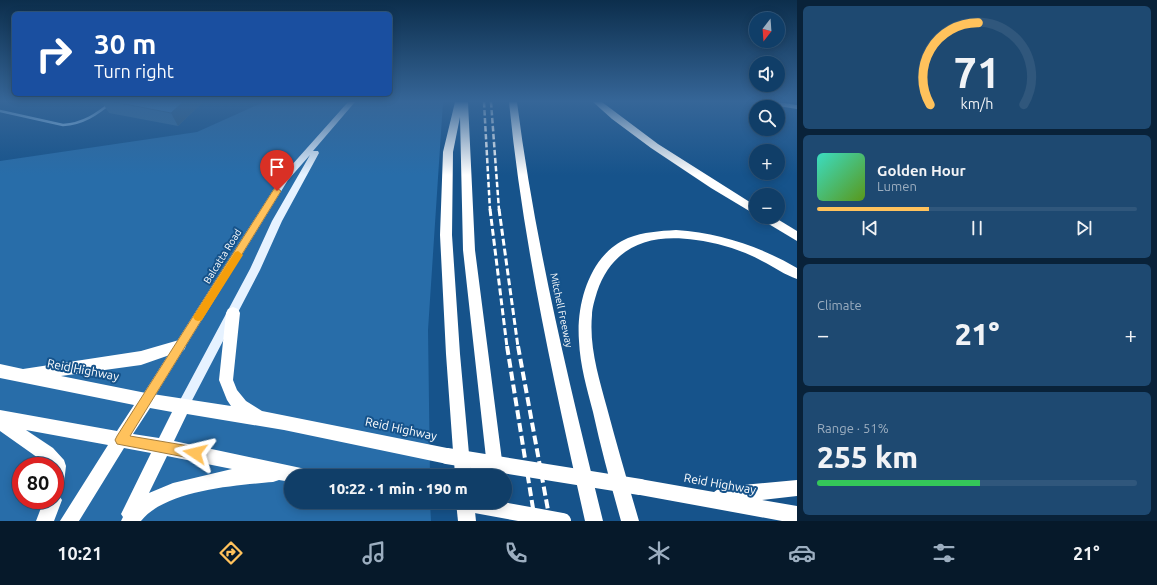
<!DOCTYPE html>
<meta charset="utf-8">
<style>
body{margin:0;font-family:Ubuntu,sans-serif;background:#1e4971;color:#f1f3f6;height:100vh;display:flex;flex-direction:column;font-size:15px;white-space:nowrap}
*{box-sizing:border-box;margin:0}
p{font-size:13px;color:#9caec0}
.icon{flex:none;width:22px;height:22px;fill:none;stroke:currentColor;stroke-width:2;stroke-linecap:round;stroke-linejoin:round}
.map{position:relative;flex:1;overflow:hidden}
.details{display:flex;flex-direction:column;gap:6px;padding:6px;background:#092239;width:360px}
.details>*{flex:none}
.banner{position:absolute;left:12px;top:12px;width:380px;height:84px;border-radius:6px;box-shadow:0 2px 10px #0003,0 0 0 1px #30577c;background:#1a4fa0;color:#fff;overflow:hidden}
.needle{width:26px;rotate:197deg}
.buttons{position:absolute;left:749px;top:12px;display:grid;gap:8px}
.buttons a{display:grid;place-items:center;width:36px;height:36px;border-radius:50%;background:#103e68;box-shadow:0 2px 10px #0003,0 0 0 1px #30577c;font-size:20px}
.speed{position:absolute;left:12px;top:457px;display:flex;gap:8px;font-size:20px;font-weight:700;text-align:center}
.speed>*{display:grid;place-content:center;width:52px;height:52px;border-radius:50%;background:#103e68;box-shadow:0 2px 10px #0003,0 0 0 1px #30577c;line-height:1}
.speed .limit{border:6px solid #d22;background:#fff;color:#111}
.pin{position:absolute;display:grid;place-items:center;width:34px;height:34px;color:#fff;margin:-41px -17px;border-radius:50% 50% 50% 0;rotate:-45deg;box-shadow:0 0 4px #0007}
.pin .icon{rotate:45deg}
.me{position:absolute;width:44px;margin:-22px;rotate:280deg;stroke-linejoin:round;filter:drop-shadow(0 0 3px #0008)}
.turn{display:flex;align-items:center;gap:14px;height:84px;padding:0 16px;font-size:18px}
.turn .icon{width:52px;height:52px;stroke-width:2.5}
.turn b{display:block;font-size:28px;line-height:34px}
.big{font-size:30px;font-weight:800;line-height:1.1}
.details .widget{flex:1;display:flex;flex-direction:column;justify-content:center;gap:6px;min-width:0;padding:0 14px;border-radius:6px;background:#1e4971}
.details .dial{align-items:center;gap:0}
.dial svg{height:104px;overflow:visible;fill:none;stroke:#30577c;stroke-width:7;stroke-linecap:round;text-anchor:middle}
.dial text{fill:#f1f3f6;stroke:none}
.song{display:flex;align-items:center;gap:12px}
.cover{width:48px;height:48px;border-radius:6px;background:linear-gradient(135deg,hsl(170 70% 55%),hsl(90 70% 35%))}
.played{height:4px;border-radius:2px;background:linear-gradient(90deg,#ffc25c 35%,#30577c 35%)}
.keys{display:flex;justify-content:space-around;direction:ltr}
.heat{display:flex;justify-content:space-between;align-items:center;font-size:22px;direction:ltr}
.charge{height:6px;border-radius:3px;background:linear-gradient(90deg,#34c759 51%,#30577c 0)}
.trip{position:absolute;left:284px;top:469px;width:228px;height:40px;border-radius:20px;background:#103e68;box-shadow:0 2px 10px #0003,0 0 0 1px #30577c;font-weight:800;line-height:40px;text-align:center}
.dock{display:flex;height:64px;justify-content:space-around;align-items:center;background:#06192a;color:#9caec0}
.dock .icon{width:28px;height:28px}
.dock .selected{color:#ffc25c}
.dock b{font-size:18px;color:#f1f3f6}
main{display:flex;flex:1;min-height:0}
.map>svg:first-child{display:block}
.green{fill:#286da9;fill-rule:evenodd}
.lines{fill:none;stroke-linecap:round;stroke-linejoin:round}
.lane{stroke:#9ecaef;stroke-width:2.5}
.secondary{fill:#cce4fa;fill-rule:evenodd}
.primary{fill:#e6f2ff;fill-rule:evenodd}
.highway{fill:#fff;fill-rule:evenodd}
.rail-far2{stroke:#fff;stroke-width:2.5;stroke-dasharray:5.5 2.5;stroke-linecap:butt}
.rail-far1{stroke:#fff;stroke-width:3;stroke-dasharray:7 3;stroke-linecap:butt}
.rail{stroke:#fff;stroke-width:4;stroke-dasharray:9 4;stroke-linecap:butt}
.highway-bridge{stroke:#fff;stroke-width:16}
.wall{fill:#356c9a}
.shaded-wall{fill:#2b587d}
.building{fill:#3e7db3;stroke:#2b587d}
.route{fill:#ffc25c;stroke:#a67e3c}
.slow{fill:#f59e0b}
.labels{text-anchor:middle;stroke-width:4;stroke-linejoin:round;paint-order:stroke}
.street-label{font-size:10px;fill:#fff;stroke:#16538b}
.near-street-label{font-size:12px;fill:#fff;stroke:#16538b}
</style>
<main>
<div class="map">
<svg width="797" height="521" viewBox="0 0 797 521">
<rect width="100%" height="100%" fill="#16538b"/>
<path class="green" d="M264,102H443L428,330L430,476H291V502H430L431,521H0V161L197,132ZM21,466H55V500H21Z"/>
<g class="lines">
<path class="lane" d="M0,111L63,125C83,124 97,114 112,102"/>
<polygon class="secondary" points="762,102 777,102 797,105 797,109 765,104"/>
<polygon class="primary" points="348,102 355,102 313,151 318,151 319,153 282,221 260,270 187,410 183,412 179,410 177,406 179,402 250,269 272,221 310,155 288,180 150,404 146,406 142,404 140,400 142,396 282,176"/>
<g class="highway">
<path d="M455,102H468L475,250L504,476H488L463,250L460,117L453,152L452,235L460,354L471,476H455L454,460L447,464L284,430L187,414L174,441L301,468L307,470L309,476H291V482L279,480L273,482C237,485 165,490 141,521H121L123,517L121,514L124,508L151,453L124,448L79,521H60L108,445L26,430L53,448L64,460L66,466L63,491L60,497L62,500L54,521H36L44,500H55V466H47L41,460L0,431V410L117,431L134,405L0,378V364L23,369L141,351L179,340L184,342L186,346L184,350L141,365L61,376L146,393L231,406L227,400L219,380L226,313L228,309L233,307L238,309L240,313L233,380L237,390L246,401L262,411L447,448L453,451L446,354L440,235L443,152ZM150,408L172,412L159,438L133,434ZM167,456L232,469L173,483L149,493Z"/>
<path d="M509,102H517C535,244 569,382 603,521H585C554,382 523,244 509,102Z"/>
<polygon points="593,102 602,102 658,144 756,206 756,215 711,188 651,148 612,119"/>
<polygon points="760,217 774,217 797,231 797,241 762,220"/>
<path d="M676,230C720,233 759,246 797,268V279C785,275 774,267 762,261C742,250 719,243 696,240C651,233 613,245 597,292C595,299 592,308 592,315C589,347 599,378 607,408C617,446 628,483 639,521H621C611,485 601,449 593,412C587,389 580,365 579,341C576,303 590,254 628,238C644,232 659,231 676,230Z"/>
<polygon points="640,479 714,492 721,487 797,480 797,496 762,500 797,506 797,521 782,521 640,495 634,493 632,487 634,481"/>
<polygon points="456,502 474,502 476,521 458,521"/>
</g>
<g class="rail-far2">
<polyline points="484,102 490,210"/>
<polyline points="491,102 499,210"/>
</g>
<g class="rail-far1">
<polyline points="490,209 507,347"/>
<polyline points="499,209 518,347"/>
</g>
<g class="rail">
<polyline points="507,346 535,521"/>
<polyline points="518,346 550,521"/>
</g>
<g class="highway-bridge">
<polyline points="447,456 640,487"/>
<polyline points="458,502 563,521"/>
</g>
</g>
<polygon class="wall" points="102,102 203,102 178,126 109,113"/>
<polygon class="shaded-wall" points="183,102 203,102 178,126 171,113"/>
<polygon class="building" points="114,102 183,102 171,113"/>
<linearGradient id="sky" x2="0" y2="1"><stop stop-color="#0c2e4c"/><stop offset="0.58" stop-color="#366698"/><stop offset="1" stop-color="#366698" stop-opacity="0"/></linearGradient>
<rect width="797" height="175" fill="url(#sky)"/>
<polygon class="route" points="277,188 281,191 130,436 195,447 199,449 201,453 199,458 195,459 117,444 115,440 117,436 274,189"/>
<polygon class="slow" points="238,251 243,255 202,320 198,321 195,320 193,317 195,314 235,252"/>
<g class="labels">
<g class="street-label">
<text transform="translate(222 256) rotate(-58)" y="4">Balcatta Road</text>
<text transform="translate(562 310) rotate(78)" y="4">Mitchell Freeway</text>
</g>
<g class="near-street-label">
<text transform="translate(83 370) rotate(11)" y="4">Reid Highway</text>
<text transform="translate(401 429) rotate(12)" y="4">Reid Highway</text>
<text transform="translate(720 484) rotate(10)" y="4">Reid Highway</text>
</g>
</g>
</svg>
<div class="buttons">
<a><svg class="needle" viewBox="-14 -14 28 28"><path d="M0-13l5 13h-10z" fill="#e53935"/><path d="M0 13l5-13h-10z" fill="#9caec0"/></svg></a>
<a><svg class="icon" aria-label="sound" viewBox="0 0 24 24"><path d="M4 9h4l5-4v14l-5-4H4zM17 9q2 3 0 6"/></svg></a>
<a><svg class="icon" aria-label="search" viewBox="0 0 24 24"><circle cx="10" cy="10" r="6"/><path d="M15 15l6 6"/></svg></a>
<a>+</a>
<a>−</a>
</div>
<div class="speed"><div class="limit">80</div></div>
<div class="pin" style="left:277px;top:191px;background:#d93025"><svg class="icon" aria-label="arrive" viewBox="0 0 24 24"><path d="M6 21V4h12l-3 4 3 4H6"/></svg></div>
<svg class="me" style="left:195px;top:453px" viewBox="-20 -20 40 40"><path d="M0-17L14 15 0 8-14 15z" fill="#ffc25c" stroke="#fff" stroke-width="4"/></svg>
<div class="trip">10:22 · 1 min · 190 m</div>
<div class="banner">
<div class="turn"><svg class="icon" aria-label="right" viewBox="0 0 24 24"><path d="M7 20v-9h11M14 6l5 5-5 5"/></svg><div><b>30 m</b>Turn right</div></div>
</div>
</div>
<section class="details">
<div class="widget dial"><svg viewBox="0 0 100 80">
<path d="M14 69A42 42 0 1 1 86 69"/>
<path d="M14 69A42 42 0 0 1 51 6" stroke="#ffc25c"/>
<text x="50" y="56" font-size="32" font-weight="700">71</text>
<text x="50" y="72" font-size="11">km/h</text>
</svg></div>
<div class="widget">
<div class="song"><i class="cover"></i><div><b>Golden Hour</b><p>Lumen</p></div></div>
<div class="played"></div>
<div class="keys"><svg class="icon" aria-label="previous" viewBox="0 0 24 24"><path d="M18 5L8 12l10 7zM5 5v14"/></svg><svg class="icon" aria-label="pause" viewBox="0 0 24 24"><path d="M8 5v14M16 5v14"/></svg><svg class="icon" aria-label="next" viewBox="0 0 24 24"><path d="M6 5l10 7-10 7zM19 5v14"/></svg></div>
</div>
<div class="widget"><p>Climate</p>
<div class="heat"><a>−</a><b class="big">21°</b><a>+</a></div>
</div>
<div class="widget"><p>Range · 51%</p><b class="big">255 km</b><div class="charge"></div></div>
</section>
</main>
<nav class="dock">
<b>10:21</b>
<svg class="icon selected" aria-label="directions" viewBox="0 0 24 24"><path d="M12 3l9 9-9 9-9-9zM9 14v-3h6M13 9l2 2-2 2"/></svg>
<svg class="icon" aria-label="music" viewBox="0 0 24 24"><path d="M9 18V5l10-2v13"/><circle cx="6" cy="18" r="3"/><circle cx="16" cy="16" r="3"/></svg>
<svg class="icon" aria-label="phone" viewBox="0 0 24 24"><path d="M5 4h4l2 5-3 2q2 4 5 5l2-3 5 2v4C11 20 4 13 5 4z"/></svg>
<svg class="icon" aria-label="climate" viewBox="0 0 24 24"><path d="M12 3v18M4 7l16 10M4 17L20 7"/></svg>
<svg class="icon" aria-label="car" viewBox="0 0 24 24"><path d="M5 17H2v-5l4-1 3-4h7l3 4 3 1v5h-3M9 17h6M6 11h13"/><circle cx="7" cy="17" r="2"/><circle cx="17" cy="17" r="2"/></svg>
<svg class="icon" aria-label="filters" viewBox="0 0 24 24"><path d="M4 7h16M4 17h16"/><circle cx="9" cy="7" r="2"/><circle cx="15" cy="17" r="2"/></svg>
<b>21°</b>
</nav>
